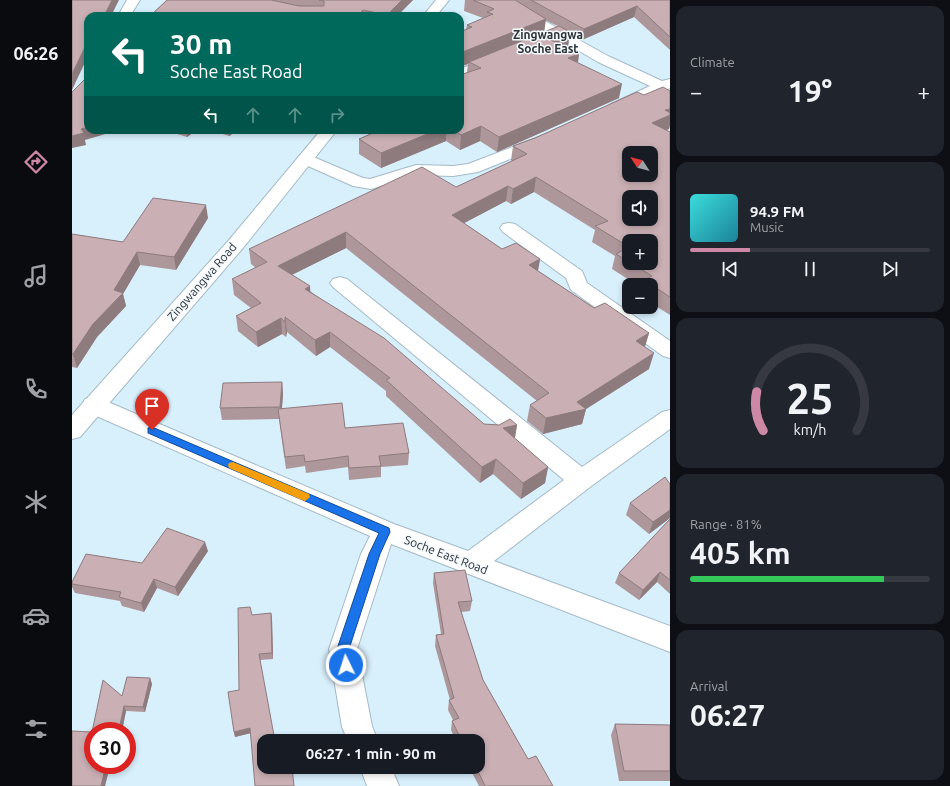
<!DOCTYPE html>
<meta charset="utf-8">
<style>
body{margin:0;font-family:Ubuntu,sans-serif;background:#20242c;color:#f1f3f6;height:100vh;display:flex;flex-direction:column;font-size:15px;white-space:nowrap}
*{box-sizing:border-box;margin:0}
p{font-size:13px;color:#9ea1a6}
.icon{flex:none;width:22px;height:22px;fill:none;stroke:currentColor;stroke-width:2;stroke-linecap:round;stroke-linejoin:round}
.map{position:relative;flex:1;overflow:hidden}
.panel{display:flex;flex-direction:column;gap:6px;padding:6px;background:#0d0f14;width:280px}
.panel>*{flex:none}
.banner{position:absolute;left:12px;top:12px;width:380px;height:122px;border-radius:12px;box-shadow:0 2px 6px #0003;background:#00695c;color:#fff;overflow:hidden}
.needle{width:26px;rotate:306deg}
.controls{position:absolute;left:550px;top:146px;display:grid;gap:8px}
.controls a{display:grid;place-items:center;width:36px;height:36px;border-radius:8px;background:#171b24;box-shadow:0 2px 6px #0003;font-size:20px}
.speed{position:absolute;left:12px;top:722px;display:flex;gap:8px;font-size:20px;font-weight:700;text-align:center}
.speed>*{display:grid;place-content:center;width:52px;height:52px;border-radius:50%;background:#171b24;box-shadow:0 2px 6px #0003;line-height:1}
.speed .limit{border:6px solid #d22;background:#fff;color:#111}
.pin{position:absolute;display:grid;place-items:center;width:34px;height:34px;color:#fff;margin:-41px -17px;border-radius:50% 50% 50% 0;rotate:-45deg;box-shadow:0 0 4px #0007}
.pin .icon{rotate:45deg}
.me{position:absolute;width:44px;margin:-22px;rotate:356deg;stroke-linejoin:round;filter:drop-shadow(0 0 3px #0008)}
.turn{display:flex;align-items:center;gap:14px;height:84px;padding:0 20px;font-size:18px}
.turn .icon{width:52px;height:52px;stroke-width:2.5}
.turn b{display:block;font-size:28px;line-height:34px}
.lanes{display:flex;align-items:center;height:38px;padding:0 20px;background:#0003;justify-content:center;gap:20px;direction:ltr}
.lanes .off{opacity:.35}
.big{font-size:30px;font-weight:700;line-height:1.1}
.panel .card{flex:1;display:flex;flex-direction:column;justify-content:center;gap:6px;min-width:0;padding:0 14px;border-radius:12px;background:#20242c}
.panel .dial{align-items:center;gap:0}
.dial svg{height:104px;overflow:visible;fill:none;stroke:#363941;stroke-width:7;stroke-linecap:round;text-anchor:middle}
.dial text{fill:#f1f3f6;stroke:none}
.song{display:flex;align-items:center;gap:12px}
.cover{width:48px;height:48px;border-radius:6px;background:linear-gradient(135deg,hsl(180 70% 55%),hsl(190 70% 35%))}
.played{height:4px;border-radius:2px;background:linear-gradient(90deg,#cd88a5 25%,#363941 25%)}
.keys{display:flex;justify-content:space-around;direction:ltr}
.heat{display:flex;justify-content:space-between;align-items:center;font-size:22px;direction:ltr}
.charge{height:6px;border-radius:3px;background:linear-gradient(90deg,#34c759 81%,#363941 0)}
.trip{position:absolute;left:185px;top:734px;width:228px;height:40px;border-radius:12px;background:#171b24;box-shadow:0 2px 6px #0003;font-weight:700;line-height:40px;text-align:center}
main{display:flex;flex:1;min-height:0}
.tabs{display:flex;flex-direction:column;width:72px;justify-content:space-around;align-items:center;background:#090b0e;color:#9ea1a6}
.tabs .icon{width:28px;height:28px}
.tabs .selected{color:#cd88a5}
.tabs b{font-size:18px;color:#f1f3f6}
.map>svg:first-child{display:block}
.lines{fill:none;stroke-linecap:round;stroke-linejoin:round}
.minor-casing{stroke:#a4bac7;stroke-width:2}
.tertiary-casing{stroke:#a4bac7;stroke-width:2}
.minor{fill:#fff;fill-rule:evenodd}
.tertiary{fill:#fff;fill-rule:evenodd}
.wall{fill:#ae979b;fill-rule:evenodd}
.shaded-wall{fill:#8d7b7e}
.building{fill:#cab0b4;stroke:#8d7b7e;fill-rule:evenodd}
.route{fill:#1a73e8;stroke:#114b97}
.slow{fill:#f59e0b}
.labels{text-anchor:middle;stroke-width:3;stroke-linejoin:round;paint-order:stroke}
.far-quarter-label{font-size:12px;font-weight:bold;fill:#2c3439;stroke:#f4f9fc}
.street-label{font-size:12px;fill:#2c3439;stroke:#f4f9fc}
</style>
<main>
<nav class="tabs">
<b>06:26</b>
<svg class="icon selected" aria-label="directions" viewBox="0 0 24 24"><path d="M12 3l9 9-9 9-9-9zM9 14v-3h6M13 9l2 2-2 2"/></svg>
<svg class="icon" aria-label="music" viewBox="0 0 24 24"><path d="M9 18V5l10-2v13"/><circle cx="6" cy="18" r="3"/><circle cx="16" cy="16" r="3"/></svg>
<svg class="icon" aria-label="phone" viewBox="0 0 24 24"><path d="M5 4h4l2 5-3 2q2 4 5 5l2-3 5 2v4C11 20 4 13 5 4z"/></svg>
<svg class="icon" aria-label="climate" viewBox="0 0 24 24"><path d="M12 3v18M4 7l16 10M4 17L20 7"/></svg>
<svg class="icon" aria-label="car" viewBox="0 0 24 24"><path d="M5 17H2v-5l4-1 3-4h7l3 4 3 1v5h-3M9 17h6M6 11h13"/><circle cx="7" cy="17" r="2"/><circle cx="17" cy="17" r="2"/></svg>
<svg class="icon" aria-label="filters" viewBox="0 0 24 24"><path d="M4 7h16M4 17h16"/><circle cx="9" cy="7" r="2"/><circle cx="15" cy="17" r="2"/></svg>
</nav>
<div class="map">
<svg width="598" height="786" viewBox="0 0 598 786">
<rect width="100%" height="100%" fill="#d8effc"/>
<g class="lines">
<defs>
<g id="minor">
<polygon points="55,0 68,0 58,16 46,16"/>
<polygon points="420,0 435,0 536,56 590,81 598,79 598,88 549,110 539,110 536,107 539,104 578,86 526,62"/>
<polygon points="424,55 429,56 431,59 429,62 388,78 388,69"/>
<polygon points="467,137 473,139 475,142 473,145 406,172 381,176 345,175 299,189 281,186 227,162 225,159 227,156 233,154 239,156 291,178 298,179 344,165 381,166 396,164"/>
<polygon points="437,223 443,224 510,271 515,283 598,341 598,358 591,356 499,290 494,278 431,232 428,228 431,224"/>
<polygon points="268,277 275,279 510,467 590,412 598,410 598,429 518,487 422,561 598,626 598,652 319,544 285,649 300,726 306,741 276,741 270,727 257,649 289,554 298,536 13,411 10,405 13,399 21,397 29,399 322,524 396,551 492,480 261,287 258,283 261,279"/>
<polygon points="288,767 319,767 327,786 295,786"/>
</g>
<g id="tertiary">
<polygon points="364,0 377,0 364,16 351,16"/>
<polygon points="249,130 265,130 171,248 8,437 0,439 0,415 157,240"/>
</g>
</defs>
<use href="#minor" class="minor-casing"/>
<use href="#tertiary" class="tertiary-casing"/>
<use href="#minor" class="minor"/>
<use href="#tertiary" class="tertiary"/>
</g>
<g class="wall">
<polygon points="95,0 341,0 325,16 78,16"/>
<path d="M393,0H598V50L562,17L510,40L498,33L496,46L493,47L507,54L506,63L547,98L425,152L408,141L388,150L374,141L309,168L287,154V139L308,130H388L396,64L394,30L395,25L411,18L392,11ZM473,20L479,23L486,26L472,32Z"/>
<path d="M598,91V125L597,129L594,130L598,132V315L579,303V285H565L540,269L543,256L520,242L523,230L462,192L439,204L434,201L392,223L430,249L468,259L466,271L522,308L577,333L573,347L577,369L514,409L510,424L471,434L455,421L458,405L465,401L274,248L220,275L238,291L412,424L427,425H445L443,439L476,467L473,483L449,499L421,474L408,483L314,396V391L258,347L244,356L215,332L214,337L210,334L186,347L166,331L164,316L179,308L162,295L160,279L184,268L179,264L177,249L384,187L440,161L439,160L441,146L572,95ZM557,241L579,263H557Z"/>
<polygon points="92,130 125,130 115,137"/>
<polygon points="138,130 166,130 157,136"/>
<polygon points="136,218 104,270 68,265 51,294 54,306 25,337 5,368 0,367 0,234 51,242"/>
<polygon points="210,382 211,394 210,408 273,428 337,453 336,465 309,467 309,477 277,480 276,467 234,473 233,466 214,469 207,419 150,420 148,408"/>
<polygon points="598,484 598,518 577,534 554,515 558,503"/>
<polygon points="598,519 598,594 585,582 567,600 543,583 547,573"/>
<polygon points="136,551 106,596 85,588 72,612 50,606 48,601 3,593 0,587 0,582 70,563"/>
<polygon points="362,573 400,601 398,611 389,612 411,680 456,759 481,786 407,786 397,767 406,767 406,741 384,741 379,730 380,721 381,720 376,710 377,700 378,700 363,646 364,635 369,634 361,583"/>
<polygon points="199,613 200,619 201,659 188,660 179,733 163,737 162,732 167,690 180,615"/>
<polygon points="78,678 80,684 73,712 54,711 50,731 21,731 21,765 38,765 33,786 0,786 20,732 50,696"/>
<polygon points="543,724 598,725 598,781 547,781 539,735"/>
</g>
<g class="shaded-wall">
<polygon points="40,0 47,0 39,16 32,16"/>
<polygon points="330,0 341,0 325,16 315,16 315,15"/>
<polygon points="565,6 562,17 510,40 512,29"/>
<polygon points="291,10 291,16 286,16"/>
<polygon points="474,19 472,33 397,62 396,64 388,67 388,53"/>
<polygon points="498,32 496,46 477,54 479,40"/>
<polygon points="16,41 16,56 0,90 0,74"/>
<polygon points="507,54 505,68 496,58"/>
<polygon points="550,84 547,98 425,152 427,137"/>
<polygon points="598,109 598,125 597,129 577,138 580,123 593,110"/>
<polygon points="409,126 408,141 388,150 389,135"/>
<polygon points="16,127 16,130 47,130 13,140 14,145 0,148 0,136 9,129"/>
<polygon points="114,130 125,130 115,137"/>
<polygon points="156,130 166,130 157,136"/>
<polygon points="365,130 374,130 374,141 309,168 309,153"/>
<polygon points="464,177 462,192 439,204 441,189"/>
<polygon points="436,186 434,201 379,230 380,215"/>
<polygon points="134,205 136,218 104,270 102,257"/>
<polygon points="274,232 274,248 207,281 206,266"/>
<polygon points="65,252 68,265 51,294 54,306 25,337 5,368 1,354 42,290"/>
<polygon points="468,259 465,275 457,265"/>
<polygon points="238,286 239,302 233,289"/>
<polygon points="213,317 215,332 214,337 213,322"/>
<polygon points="209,318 210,334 186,347 184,332"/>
<polygon points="258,332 258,347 244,356 243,340"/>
<polygon points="577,333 572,349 564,341"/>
<polygon points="582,353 577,369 514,409 510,424 471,434 474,418 505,402"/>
<polygon points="210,382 211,394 209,419 208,407"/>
<polygon points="445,425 442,441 431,428"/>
<polygon points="424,459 421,474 408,483 410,467"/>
<polygon points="476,467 473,483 449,499 451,483"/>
<polygon points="598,510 598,518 577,534 581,522"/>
<polygon points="133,542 136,551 106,596 103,587"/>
<polygon points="588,572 585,582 567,600 571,590"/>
<polygon points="82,579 85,588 72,612 69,603"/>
<polygon points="199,613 200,619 201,659 200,653"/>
<polygon points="78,678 80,684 73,712 71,707"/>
<polygon points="52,706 54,711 50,731 48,725"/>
<polygon points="44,725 46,730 46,731 43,731"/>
<polygon points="178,728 179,733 163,737 162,732"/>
<polygon points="34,765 38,765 33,786 29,786"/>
</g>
<g class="building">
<polygon points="0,0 40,0 32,16 16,16 16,41 0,74"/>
<polygon points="95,0 199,0 227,6 252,6 252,1 247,0 330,0 315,15 291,10 286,16 78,16"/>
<polygon points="401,0 443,0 474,19 388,53 388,55 388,32 400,27 395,25 421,14 415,12 422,9"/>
<polygon points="459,0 598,0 598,37 565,6 512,29"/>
<polygon points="487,26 498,32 479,40 507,54 496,58 550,84 427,137 409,126 389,135 382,130 388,130 388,75 409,68 397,62"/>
<polygon points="13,79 16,80 16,127 9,129 12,133 0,136 0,92"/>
<path d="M591,87L598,91V109L593,110L598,113V115L580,123L598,132V297L572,280L580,276L559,263H579V241H557V262L544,254L557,247L523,226L536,221L464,177L441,189L436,186L380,215L430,249L444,243L468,259L457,265L522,308L533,303L577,333L564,341L582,353L505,402L514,409L474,418L458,405L477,393L274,232L206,266L238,286L233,289L312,338L412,424L427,425L438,419L445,425L431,428L476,467L451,483L424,459L410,467L314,380L318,378L258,332L243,340L213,317V322L209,318L184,332L164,316L189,303L160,279L195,262L177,249L350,167L384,187L455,154L441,146L463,138L565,92L572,95ZM557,153H579V175H557ZM557,197H579V219H557Z"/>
<polygon points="308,130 365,130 309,153 287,139"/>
<polygon points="81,198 134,205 102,257 65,252 42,290 51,293 21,324 1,354 0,354 0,234 51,242"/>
<polygon points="210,382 208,407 148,408 151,383"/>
<polygon points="270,403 273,428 331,423 337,453 307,456 309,466 277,468 276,456 233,462 232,455 213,457 206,409"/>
<polygon points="593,477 598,484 598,510 581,522 558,503"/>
<polygon points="598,519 598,580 588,572 571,590 547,573"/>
<polygon points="95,528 133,542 103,587 82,579 69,603 47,597 49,592 0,584 0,582 14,554 70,563"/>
<polygon points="393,570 400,601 386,602 411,680 456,759 464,756 481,786 413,786 404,767 406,767 406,741 390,741 380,721 387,718 377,700 382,698 364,635 372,634 362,573"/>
<polygon points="178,607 180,615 199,613 200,653 187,654 203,741 192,741 192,767 220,767 222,786 183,786 178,728 162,732 156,692 167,690 166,608"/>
<polygon points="55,677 78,678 71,707 52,706 48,725 44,725 43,731 21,731 21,765 34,765 29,786 0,786 0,731 20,732 31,680 50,696"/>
<polygon points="543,724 598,725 598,771 552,771"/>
</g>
<polygon class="route" points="80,427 317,528 318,532 308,554 277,649 280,665 278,669 274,670 270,669 265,649 297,554 307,533 76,433 76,428"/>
<polygon class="slow" points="161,462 237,494 238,497 233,501 230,500 157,468 156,465 157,463"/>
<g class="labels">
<g class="far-quarter-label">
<text x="476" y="39">Zingwangwa<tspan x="476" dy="14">Soche East</tspan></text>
</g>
<g class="street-label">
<text transform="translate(130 282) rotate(-49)" y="4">Zingwangwa Road</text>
<text transform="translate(374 555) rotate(21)" y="4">Soche East Road</text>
</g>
</g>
</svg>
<div class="controls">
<a><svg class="needle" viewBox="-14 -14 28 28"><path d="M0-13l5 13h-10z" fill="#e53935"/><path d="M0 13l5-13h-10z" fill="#9ea1a6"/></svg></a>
<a><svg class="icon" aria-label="sound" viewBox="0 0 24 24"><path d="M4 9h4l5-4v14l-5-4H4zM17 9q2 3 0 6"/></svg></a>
<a>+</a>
<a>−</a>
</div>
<div class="speed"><div class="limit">30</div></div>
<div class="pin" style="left:80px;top:430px;background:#d93025"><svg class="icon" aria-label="arrive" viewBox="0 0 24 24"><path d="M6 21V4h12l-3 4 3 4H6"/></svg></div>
<svg class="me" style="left:274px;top:665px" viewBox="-20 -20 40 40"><circle r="17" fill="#1a73e8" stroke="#fff" stroke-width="3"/><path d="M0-11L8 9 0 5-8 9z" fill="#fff"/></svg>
<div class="trip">06:27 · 1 min · 90 m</div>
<div class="banner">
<div class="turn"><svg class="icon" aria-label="left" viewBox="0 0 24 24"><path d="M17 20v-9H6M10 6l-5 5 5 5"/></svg><div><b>30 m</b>Soche East Road</div></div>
<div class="lanes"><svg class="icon" aria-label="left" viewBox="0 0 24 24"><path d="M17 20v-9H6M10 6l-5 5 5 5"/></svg><svg class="icon off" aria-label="ahead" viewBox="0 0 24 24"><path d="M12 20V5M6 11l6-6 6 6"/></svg><svg class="icon off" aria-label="ahead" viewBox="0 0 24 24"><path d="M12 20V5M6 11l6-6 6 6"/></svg><svg class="icon off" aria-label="right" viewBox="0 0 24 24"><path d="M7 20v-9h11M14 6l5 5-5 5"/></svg></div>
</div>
</div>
<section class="panel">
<div class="card"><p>Climate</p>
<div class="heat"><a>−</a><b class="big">19°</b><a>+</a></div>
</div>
<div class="card">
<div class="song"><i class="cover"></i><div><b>94.9 FM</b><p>Music</p></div></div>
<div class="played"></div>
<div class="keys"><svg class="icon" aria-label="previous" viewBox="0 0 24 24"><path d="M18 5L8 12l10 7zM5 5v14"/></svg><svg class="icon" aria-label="pause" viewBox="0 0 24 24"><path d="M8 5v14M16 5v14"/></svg><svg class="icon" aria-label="next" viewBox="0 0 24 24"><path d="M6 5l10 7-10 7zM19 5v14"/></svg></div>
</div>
<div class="card dial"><svg viewBox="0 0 100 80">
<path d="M14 69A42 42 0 1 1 86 69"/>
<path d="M14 69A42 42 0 0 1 9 39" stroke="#cd88a5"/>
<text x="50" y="56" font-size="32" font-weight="700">25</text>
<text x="50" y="72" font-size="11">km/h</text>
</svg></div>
<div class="card"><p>Range · 81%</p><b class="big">405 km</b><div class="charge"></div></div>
<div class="card"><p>Arrival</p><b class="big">06:27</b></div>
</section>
</main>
